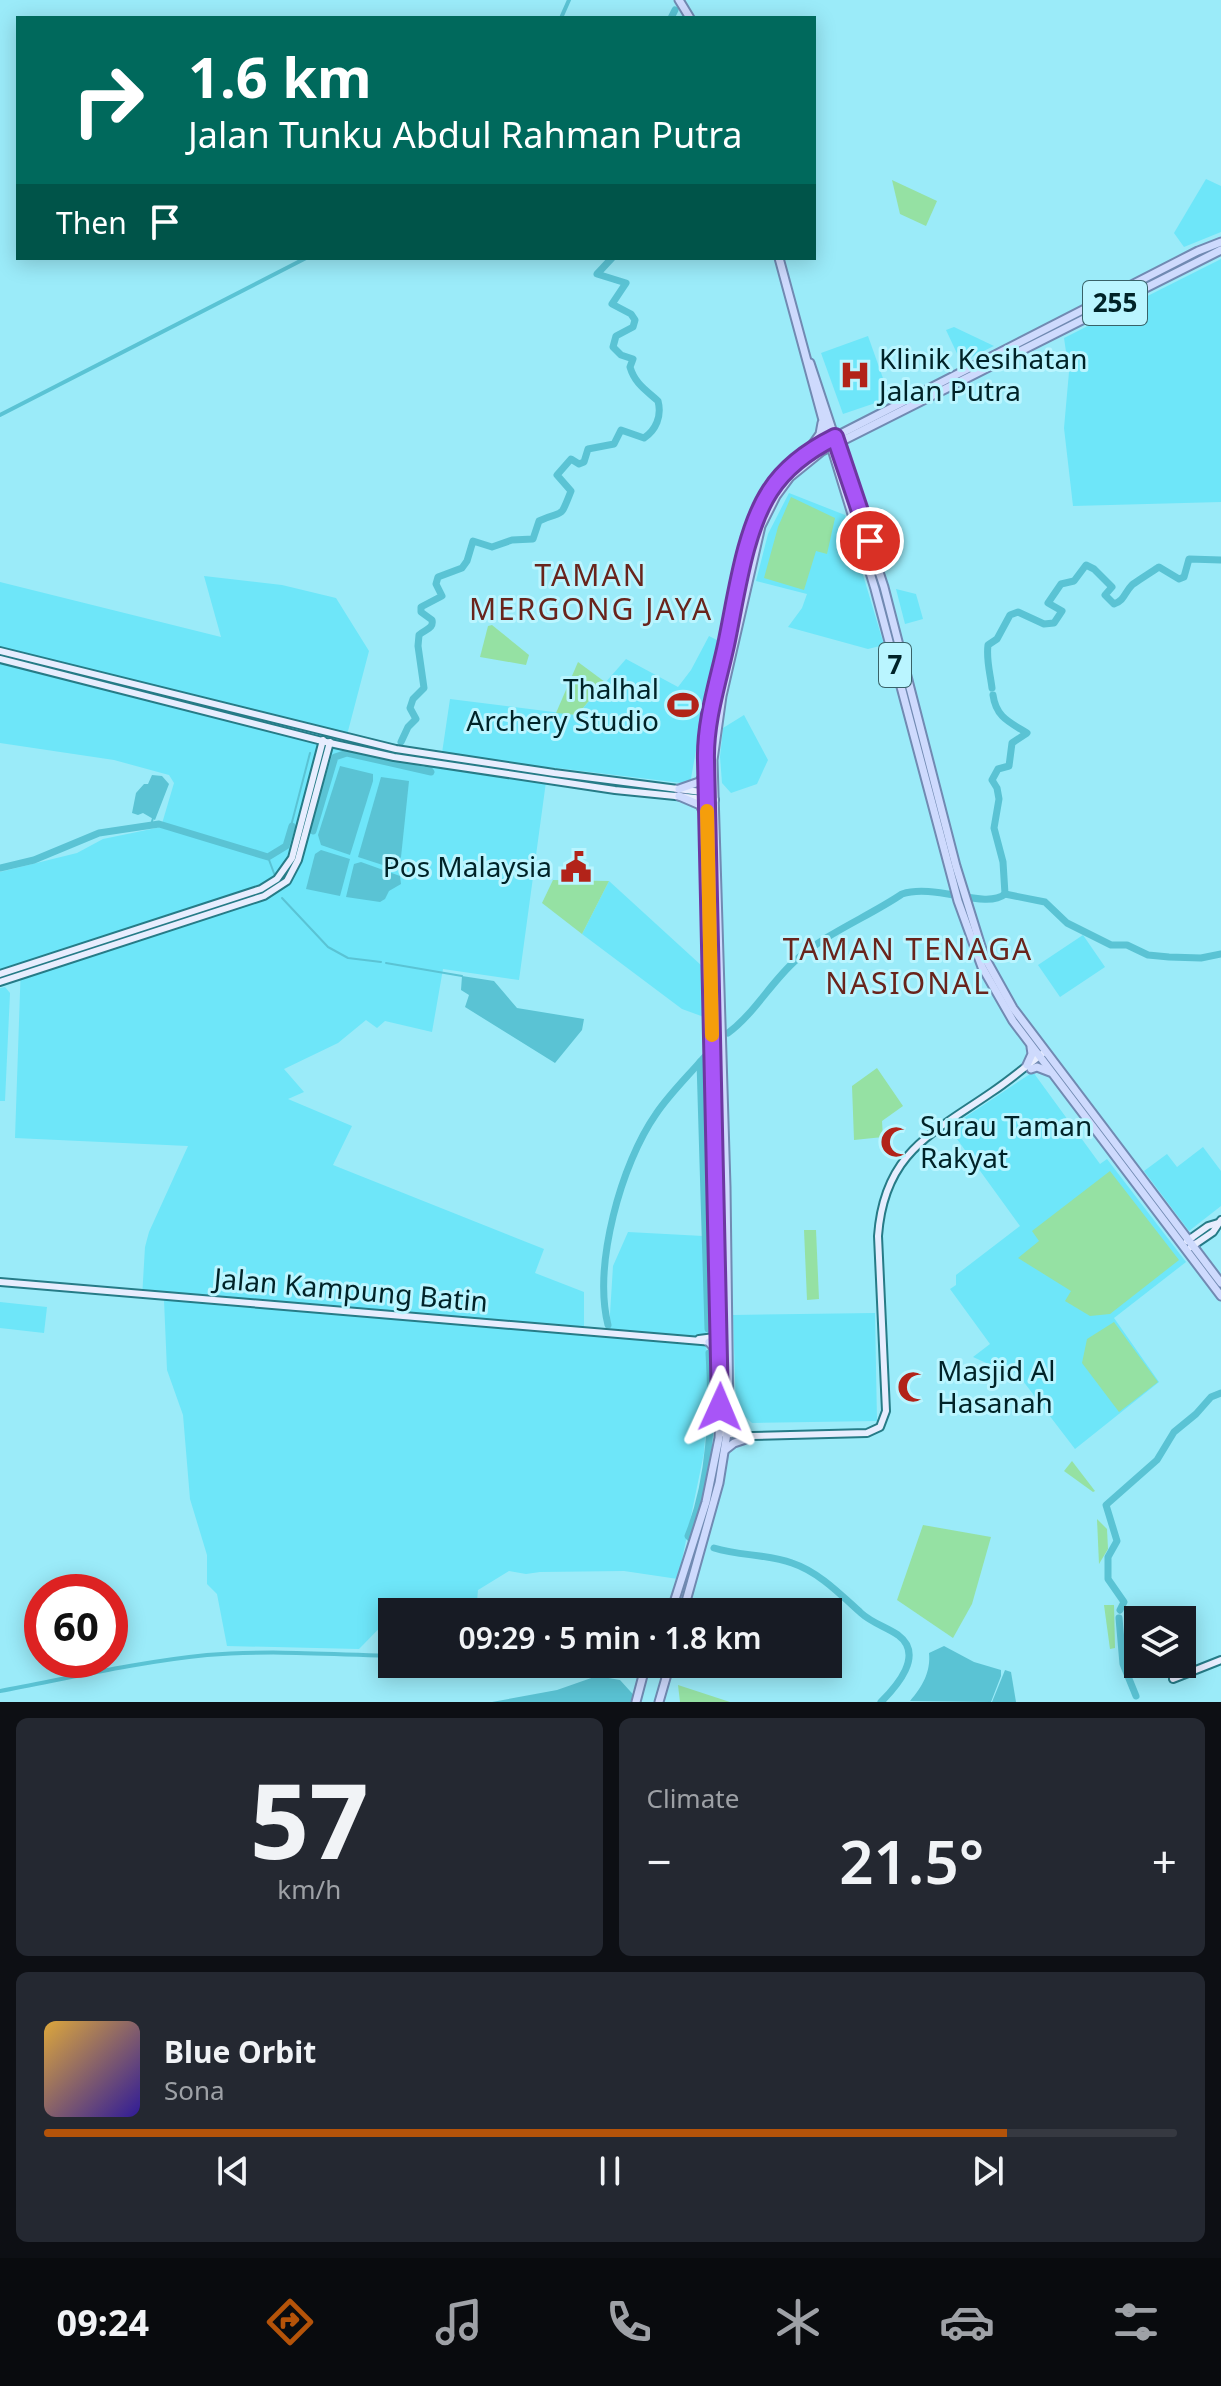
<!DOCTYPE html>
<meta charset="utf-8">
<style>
body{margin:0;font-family:"Noto Sans",sans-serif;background:#242831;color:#f1f3f6;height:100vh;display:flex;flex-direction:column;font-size:30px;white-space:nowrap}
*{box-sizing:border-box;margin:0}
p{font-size:26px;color:#9ea1a6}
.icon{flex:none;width:44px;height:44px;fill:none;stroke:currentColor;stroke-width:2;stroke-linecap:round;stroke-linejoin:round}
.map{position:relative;height:1702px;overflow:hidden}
.side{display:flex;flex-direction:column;gap:16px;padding:16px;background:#0d0f14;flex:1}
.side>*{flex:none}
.top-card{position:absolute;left:16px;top:16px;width:800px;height:244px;border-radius:0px;box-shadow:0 4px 20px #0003;background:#00695c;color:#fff;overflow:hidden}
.tools{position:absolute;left:1124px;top:1606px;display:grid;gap:16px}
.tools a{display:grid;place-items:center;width:72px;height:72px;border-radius:0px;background:#171b24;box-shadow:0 4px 20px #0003;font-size:40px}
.speed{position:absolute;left:24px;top:1574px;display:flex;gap:16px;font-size:40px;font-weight:700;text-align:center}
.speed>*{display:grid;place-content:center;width:104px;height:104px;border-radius:50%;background:#171b24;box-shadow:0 4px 20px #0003;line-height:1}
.speed .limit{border:12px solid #d22;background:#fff;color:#111}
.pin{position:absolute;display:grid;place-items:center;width:68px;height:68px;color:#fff;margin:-34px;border:4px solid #fff;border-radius:50%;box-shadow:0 2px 8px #0007}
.me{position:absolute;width:88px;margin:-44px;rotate:1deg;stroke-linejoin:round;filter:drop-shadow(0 0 6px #0008)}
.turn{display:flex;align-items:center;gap:28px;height:168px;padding:0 40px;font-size:36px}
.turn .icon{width:104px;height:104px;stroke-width:2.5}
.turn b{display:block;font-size:56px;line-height:68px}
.then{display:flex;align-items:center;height:76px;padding:0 40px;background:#0003;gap:16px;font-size:30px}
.big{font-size:60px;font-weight:600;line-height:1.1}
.side .widget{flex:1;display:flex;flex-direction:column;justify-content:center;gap:12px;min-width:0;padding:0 28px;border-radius:12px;background:#242831}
.side .dial{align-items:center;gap:0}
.dial b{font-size:104px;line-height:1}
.song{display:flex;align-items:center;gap:24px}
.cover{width:96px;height:96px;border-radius:12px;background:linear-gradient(135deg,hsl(40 70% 55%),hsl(250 70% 35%))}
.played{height:8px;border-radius:4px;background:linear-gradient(90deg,#b45309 85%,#363941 85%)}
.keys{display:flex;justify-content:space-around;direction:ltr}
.heat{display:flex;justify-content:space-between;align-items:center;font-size:44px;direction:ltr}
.side .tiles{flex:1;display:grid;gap:16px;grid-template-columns:1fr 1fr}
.widget:last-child{grid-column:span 2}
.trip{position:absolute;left:378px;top:1598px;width:464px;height:80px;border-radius:0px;background:#171b24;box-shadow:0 4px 20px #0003;font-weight:600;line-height:80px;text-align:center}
.dock{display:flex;height:128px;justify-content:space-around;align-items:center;background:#090b0e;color:#9ea1a6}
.dock .icon{width:56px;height:56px}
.dock .active{color:#b45309}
.dock b{font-size:36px;color:#f1f3f6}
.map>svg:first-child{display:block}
.built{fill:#6ee6f9}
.green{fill:#95e1a3}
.water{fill:#5ac3d4}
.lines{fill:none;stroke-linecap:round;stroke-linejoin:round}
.stream{stroke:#5ac3d4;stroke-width:2}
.canal{stroke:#5ac3d4;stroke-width:4}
.river{stroke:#5ac3d4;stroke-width:7}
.secondary-casing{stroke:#267b87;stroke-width:10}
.primary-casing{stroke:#718ab2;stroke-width:11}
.secondary{stroke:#e7edfe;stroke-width:6}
.primary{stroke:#cedafd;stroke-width:7}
.route-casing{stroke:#6d37a1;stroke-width:20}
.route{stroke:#a855f7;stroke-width:14}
.slow{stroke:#f59e0b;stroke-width:14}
.labels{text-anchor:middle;stroke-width:6;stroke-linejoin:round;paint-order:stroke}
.shield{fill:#baf5ff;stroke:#386268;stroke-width:2}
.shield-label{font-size:26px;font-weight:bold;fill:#002328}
.poi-label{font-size:28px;fill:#002328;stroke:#baf5ff;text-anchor:start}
.street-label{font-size:28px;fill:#002328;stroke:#baf5ff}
.neighbourhood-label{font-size:30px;letter-spacing:2px;fill:#69241c;stroke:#baf5ff}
</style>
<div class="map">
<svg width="1221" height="1702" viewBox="0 0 1221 1702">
<rect width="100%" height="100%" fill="#9bebf9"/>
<g class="built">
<polygon points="1206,179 1221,186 1221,232 1184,247 1174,233"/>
<polygon points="1221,259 1221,502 1073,506 1064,428 1069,372 1064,338"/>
<polygon points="954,327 994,346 961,362 946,330"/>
<polygon points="868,336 890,398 843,414 821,353"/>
<polygon points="789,493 845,515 884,645 868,649 788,627 802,608 807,594 756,581 768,534"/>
<polygon points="204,576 282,585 336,598 369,651 347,735 397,747 442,753 450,699 577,715 626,659 678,687 691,670 709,636 721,642 705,700 690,784 548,767 519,980 443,969 432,1032 385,1021 377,1028 366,1020 338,1043 284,1069 304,1092 288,1099 352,1126 333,1165 544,1249 535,1273 584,1292 584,1328 609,1330 613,1266 628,1232 703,1236 708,1397 704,1453 678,1579 624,1571 540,1572 526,1574 509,1571 478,1590 476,1612 435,1612 407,1600 359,1649 227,1646 217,1594 207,1584 207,1555 190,1499 183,1415 167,1370 164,1300 142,1298 145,1247 149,1232 188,1146 15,1138 21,963 0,970 0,872 77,853 103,839 161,827 174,783 169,775 114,760 0,743 0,582 221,637"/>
<polygon points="896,589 916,594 923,619 905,624"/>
<polygon points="744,715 768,760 757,784 731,793 722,783 720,757 723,728"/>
<polygon points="609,881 702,966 704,1017 682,1009 582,934"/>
<polygon points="1083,935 1105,967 1060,997 1038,965"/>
<polygon points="5,987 10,993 5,1101 0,1101 0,988"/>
<polygon points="1033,1072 1100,1164 1107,1159 1186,1262 1114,1318 1159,1382 1075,1449 1023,1381 1001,1359 993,1366 973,1357 990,1344 950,1289 956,1285 956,1275 1020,1226 949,1128"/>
<polygon points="1203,1147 1221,1171 1221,1206 1189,1231 1144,1171 1167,1154 1177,1167"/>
<polygon points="0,1302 47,1307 44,1333 0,1328"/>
<polygon points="875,1313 877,1421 752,1423 736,1408 733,1315"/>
</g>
<g class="green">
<polygon points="892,180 937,201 926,226 900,214"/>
<polygon points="791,497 835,518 827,554 816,551 804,590 764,578 778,527"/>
<polygon points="492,625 529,655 526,665 480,657 488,626"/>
<polygon points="578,662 605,682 577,715 556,713"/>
<polygon points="553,880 609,881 582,934 542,903"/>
<polygon points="877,1068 903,1106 882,1121 883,1137 854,1140 852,1086"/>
<polygon points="1110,1171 1179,1260 1110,1314 1090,1316 1065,1301 1071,1291 1018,1258 1039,1241 1032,1231"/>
<polygon points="804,1230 816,1230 819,1299 807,1300"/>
<polygon points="1114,1322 1158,1382 1119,1412 1082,1363 1087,1339"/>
<polygon points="1072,1461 1095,1491 1093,1492 1064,1471"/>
<polygon points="1097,1519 1107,1529 1108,1549 1099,1564"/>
<polygon points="923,1525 991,1537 972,1604 953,1638 897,1600"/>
<polygon points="1104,1605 1114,1605 1115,1648 1110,1649"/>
<polygon points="678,1685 730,1702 680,1702"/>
</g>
<g class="water">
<polygon points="340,766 373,774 373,781 350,855 321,845 318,835"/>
<polygon points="152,775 162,776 169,784 155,820 143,813 138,815 132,813 136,793 144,784 148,784"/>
<polygon points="381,777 409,781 401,857 392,868 358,857"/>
<polygon points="321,850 350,859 340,896 306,889 315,854"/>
<polygon points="361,862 400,876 401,884 389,891 385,899 380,902 346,897 354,864"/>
<polygon points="462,976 494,981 517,1008 584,1019 582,1030 555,1063 465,1007 469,995 461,990"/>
<path d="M944,1646L974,1662L1001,1670V1676L991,1702L910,1701C922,1687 931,1672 929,1653Z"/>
<polygon points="1005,1670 1011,1672 1016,1702 992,1702"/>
<polygon points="597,1676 620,1680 640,1702 492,1702 557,1690"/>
</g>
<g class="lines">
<g class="stream">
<polyline points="151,825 153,818"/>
<polyline points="291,826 310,753"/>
<polyline points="268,857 275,876"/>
<polyline points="282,898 328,947 348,958 381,962"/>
<polyline points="386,963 462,976"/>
</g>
<g class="canal">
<polyline points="561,18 569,0"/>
<polyline points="0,415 306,258"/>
<path d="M0,1691C69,1678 137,1662 207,1655C269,1650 330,1654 392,1656"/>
</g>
<g class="river">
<polyline points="671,18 675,10"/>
<path d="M992,688C990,672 986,660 988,645L997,639L1010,615L1018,612L1044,624L1054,623L1062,611L1048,603L1061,584L1074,581L1086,565L1094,569L1112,587L1105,595L1114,604C1125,600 1124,593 1132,585C1134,583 1156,569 1159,567L1179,579L1184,577L1189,559L1221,560"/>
<path d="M993,695C996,717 1009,722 1027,733L1012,743L1009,766L998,769L992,780L997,788L999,799L994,828L1003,862L1005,894"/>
<path d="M401,742L408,727L416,719L410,708L413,699L424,688L418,646L419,635C425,629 434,629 432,620L421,612V607L442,596L436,584L438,577L462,568L467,561L473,541L492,547L512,540L533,539L539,521C564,509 559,522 571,491L557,475L571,459L579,464L584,462L588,449L614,444L621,430L644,438C656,430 662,416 658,401C646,390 635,384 630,367L633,359L621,355L613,347L616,336L633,327L635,320L631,314L612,304L626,283L597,274L612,258"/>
<polyline points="313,831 335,757 347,753 431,772 428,768"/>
<polyline points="0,868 34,860 99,833 159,824 268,857 286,846 292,826"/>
<polyline points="1005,894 1045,902 1067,923 1111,945 1127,945 1148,955 1169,957 1201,958 1221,954"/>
<path d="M728,1033C754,1014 771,982 796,960C828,932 868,917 902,894C935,883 986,910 1005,894"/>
<polyline points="708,1053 700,1062 708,1329"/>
<path d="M608,1325C593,1265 621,1164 656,1114C668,1096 685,1079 700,1062"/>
<path d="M690,1538L688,1536C711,1479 713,1414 709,1353"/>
<path d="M714,1548C740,1556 767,1554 792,1563C819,1572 841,1595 861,1613C872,1623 886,1627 898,1635C925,1655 896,1687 881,1702"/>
<polyline points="1120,1610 1124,1602 1108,1579 1108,1557 1117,1541 1106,1505 1157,1460 1174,1432 1196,1414 1211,1397 1221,1393"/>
<polyline points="1119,1618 1123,1664 1136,1696"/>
</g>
<defs>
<g id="secondary">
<polyline points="0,651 396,749 554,773 709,793"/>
<polyline points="0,659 330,743 394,757 615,790 715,800"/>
<polyline points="0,974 261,889 277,879 292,858 323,740"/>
<polyline points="0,982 264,896 287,881 298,860 330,742"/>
<polyline points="1187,1241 1208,1226 1218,1223"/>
<polyline points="1191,1247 1213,1232 1221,1220"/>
<polyline points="0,1282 713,1342"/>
<polyline points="699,1339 722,1336"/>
<path d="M719,1433L752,1436L867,1433L880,1427L886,1411L878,1236C884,1153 931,1134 992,1092C1010,1080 1025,1067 1042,1054"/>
<polyline points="1173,1679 1221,1660"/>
</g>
<g id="primary">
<polyline points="679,0 690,18"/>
<polyline points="779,258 823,420 875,589 958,901 982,967 1013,1021 1221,1296"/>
<polyline points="810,363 884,587 956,866 984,956 1013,1008 1221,1283"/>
<polyline points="810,448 820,434 822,423"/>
<polyline points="679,789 699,782 706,773"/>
<polyline points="679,796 700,805 705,815"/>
<polyline points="1027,1065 1032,1054 1031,1047"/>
<polyline points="1031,1069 1037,1067 1050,1072"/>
<polyline points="709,1342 720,1355"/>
<polyline points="729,1423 737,1432 746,1434"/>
<polyline points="725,1450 734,1443 746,1439"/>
<polyline points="671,1612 706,1502 719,1438 721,1382 719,1286 705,745 713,698 754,522 777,481 807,452 819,445 1198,251 1221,242"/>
<polyline points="683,1612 719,1483 729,1421 726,1187 713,760 722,696 761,526 776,496 790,477 822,451 1221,250"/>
<polyline points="636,1702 646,1664"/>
<polyline points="659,1702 670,1664"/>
</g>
</defs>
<use href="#secondary" class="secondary-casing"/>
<use href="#primary" class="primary-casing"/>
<use href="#secondary" class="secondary"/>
<use href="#primary" class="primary"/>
</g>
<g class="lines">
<defs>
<path id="route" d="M720,1407L706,760C705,721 718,682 726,645C736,598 744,531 770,491C786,466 809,450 835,437L870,541"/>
</defs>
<use href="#route" class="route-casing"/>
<use href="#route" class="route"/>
<polyline class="slow" points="707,811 712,1035"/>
</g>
<defs>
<symbol id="hospital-bare" viewBox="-9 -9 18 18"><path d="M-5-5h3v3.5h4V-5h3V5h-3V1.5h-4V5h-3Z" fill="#b22319" stroke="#baf5ff" stroke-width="2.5" paint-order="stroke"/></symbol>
<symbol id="stadium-bare" viewBox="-9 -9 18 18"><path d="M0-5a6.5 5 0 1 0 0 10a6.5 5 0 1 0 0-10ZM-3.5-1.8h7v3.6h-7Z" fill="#b22319" stroke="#baf5ff" stroke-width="2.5" paint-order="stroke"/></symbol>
<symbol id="civic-bare" viewBox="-9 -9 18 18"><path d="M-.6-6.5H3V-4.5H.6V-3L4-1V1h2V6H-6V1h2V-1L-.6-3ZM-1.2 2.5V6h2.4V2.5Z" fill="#b22319" stroke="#baf5ff" stroke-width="2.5" paint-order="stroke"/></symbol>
<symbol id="mosque-bare" viewBox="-9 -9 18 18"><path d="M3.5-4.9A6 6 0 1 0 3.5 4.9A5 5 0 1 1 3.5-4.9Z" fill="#b22319" stroke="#baf5ff" stroke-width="2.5" paint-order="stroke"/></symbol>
</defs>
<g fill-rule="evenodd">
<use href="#hospital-bare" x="833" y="353" width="44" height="44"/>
<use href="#stadium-bare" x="661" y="683" width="44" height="44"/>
<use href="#civic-bare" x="554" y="845" width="44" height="44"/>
<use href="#mosque-bare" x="874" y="1120" width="44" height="44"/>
<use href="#mosque-bare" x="891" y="1365" width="44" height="44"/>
</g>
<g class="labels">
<g class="shield">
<rect x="1083" y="281" width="64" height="44" rx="6"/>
<rect x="879" y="643" width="32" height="44" rx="6"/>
</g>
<g class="shield-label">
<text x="1115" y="312">255</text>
<text x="895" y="674">7</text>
</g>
<g class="poi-label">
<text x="879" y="369">Klinik Kesihatan<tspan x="879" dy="32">Jalan Putra</tspan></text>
<text x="659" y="699" text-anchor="end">Thalhal<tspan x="659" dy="32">Archery Studio</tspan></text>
<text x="552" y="877" text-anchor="end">Pos Malaysia</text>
<text x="920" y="1136">Surau Taman<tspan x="920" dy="32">Rakyat</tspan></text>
<text x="937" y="1381">Masjid Al<tspan x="937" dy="32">Hasanah</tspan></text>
</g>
<g class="street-label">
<text transform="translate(351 1290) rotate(5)" y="10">Jalan Kampung Batin</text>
</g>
<g class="neighbourhood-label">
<text x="591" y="586">TAMAN<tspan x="591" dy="34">MERGONG JAYA</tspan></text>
<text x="908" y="960">TAMAN TENAGA<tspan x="908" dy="34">NASIONAL</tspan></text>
</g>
</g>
</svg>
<div class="tools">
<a><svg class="icon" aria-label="layers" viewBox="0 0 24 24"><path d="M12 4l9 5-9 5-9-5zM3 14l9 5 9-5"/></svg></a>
</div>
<div class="speed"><div class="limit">60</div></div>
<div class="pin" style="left:870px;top:541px;background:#d93025"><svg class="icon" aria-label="arrive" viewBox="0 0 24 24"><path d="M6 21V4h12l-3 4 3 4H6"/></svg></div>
<svg class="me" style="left:720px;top:1407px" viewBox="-20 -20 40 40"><path d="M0-17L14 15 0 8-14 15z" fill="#a855f7" stroke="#fff" stroke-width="4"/></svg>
<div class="trip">09:29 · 5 min · 1.8 km</div>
<div class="top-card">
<div class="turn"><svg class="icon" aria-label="right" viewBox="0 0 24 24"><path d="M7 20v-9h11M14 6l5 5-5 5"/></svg><div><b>1.6 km</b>Jalan Tunku Abdul Rahman Putra</div></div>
<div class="then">Then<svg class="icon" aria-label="arrive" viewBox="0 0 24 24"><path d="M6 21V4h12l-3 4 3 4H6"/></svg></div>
</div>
</div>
<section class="side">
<div class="tiles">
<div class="widget dial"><b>57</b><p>km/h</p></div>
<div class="widget"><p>Climate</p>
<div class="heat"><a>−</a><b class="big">21.5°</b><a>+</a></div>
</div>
<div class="widget">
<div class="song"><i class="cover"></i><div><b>Blue Orbit</b><p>Sona</p></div></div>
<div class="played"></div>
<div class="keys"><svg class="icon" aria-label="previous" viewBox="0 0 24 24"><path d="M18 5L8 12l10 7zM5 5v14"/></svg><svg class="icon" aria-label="pause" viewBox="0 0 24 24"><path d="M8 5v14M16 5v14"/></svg><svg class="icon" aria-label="next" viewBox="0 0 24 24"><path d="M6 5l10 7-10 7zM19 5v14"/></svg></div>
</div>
</div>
</section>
<nav class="dock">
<b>09:24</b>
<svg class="icon active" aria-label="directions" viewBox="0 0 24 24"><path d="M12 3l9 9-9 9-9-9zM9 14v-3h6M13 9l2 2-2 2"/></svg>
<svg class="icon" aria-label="music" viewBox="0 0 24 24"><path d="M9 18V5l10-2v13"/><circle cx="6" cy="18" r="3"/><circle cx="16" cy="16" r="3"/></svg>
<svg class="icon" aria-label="phone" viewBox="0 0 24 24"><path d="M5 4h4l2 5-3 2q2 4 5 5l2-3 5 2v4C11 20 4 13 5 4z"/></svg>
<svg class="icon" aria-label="climate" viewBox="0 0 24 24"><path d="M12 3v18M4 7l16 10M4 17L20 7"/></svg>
<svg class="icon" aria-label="car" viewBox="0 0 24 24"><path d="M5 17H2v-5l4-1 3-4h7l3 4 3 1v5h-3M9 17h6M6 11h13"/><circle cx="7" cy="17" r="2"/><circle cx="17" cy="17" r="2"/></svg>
<svg class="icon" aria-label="filters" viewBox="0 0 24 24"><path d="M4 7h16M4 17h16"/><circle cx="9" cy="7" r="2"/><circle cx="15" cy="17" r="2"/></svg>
</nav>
